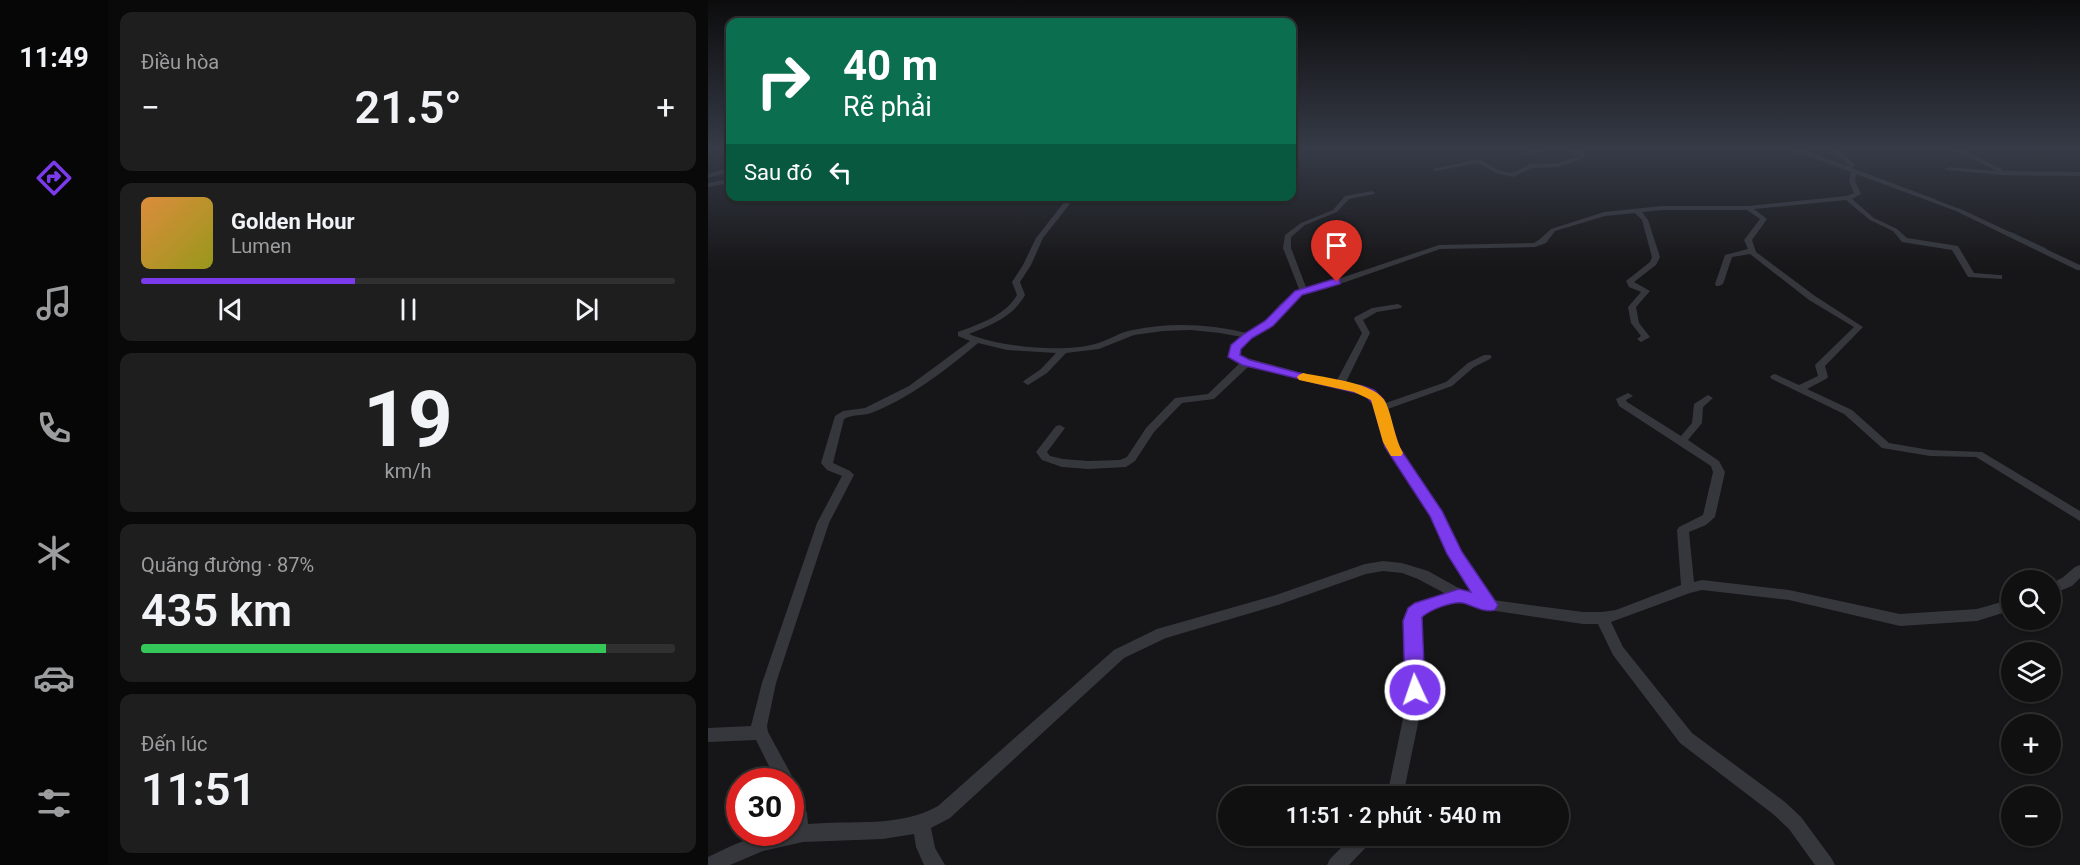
<!DOCTYPE html>
<html lang="vi">
<meta charset="utf-8">
<style>
body{margin:0;font-family:Roboto,sans-serif;background:#1e1e1f;color:#f1f3f6;height:100vh;display:flex;flex-direction:column;font-size:22px;white-space:nowrap}
*{box-sizing:border-box;margin:0}
p{font-size:20px;color:#9c9d9f}
.icon{flex:none;width:33px;height:33px;fill:none;stroke:currentColor;stroke-width:2;stroke-linecap:round;stroke-linejoin:round}
.map{position:relative;flex:1;overflow:hidden}
.panel{display:flex;flex-direction:column;gap:12px;padding:12px;background:#090909;width:600px}
.panel>*{flex:none}
.banner{position:absolute;left:18px;top:18px;width:570px;height:183px;border-radius:12px;box-shadow:0 2px 4px #0004,0 0 0 2px #303031;background:#0b6e4f;color:#fff;overflow:hidden}
.tools{position:absolute;left:1293px;top:570px;display:grid;gap:12px}
.tools a{display:grid;place-items:center;width:60px;height:60px;border-radius:50%;background:#101011;box-shadow:0 2px 4px #0004,0 0 0 2px #303031;font-size:30px}
.speed{position:absolute;left:18px;top:768px;display:flex;gap:12px;font-size:30px;font-weight:700;text-align:center}
.speed>*{display:grid;place-content:center;width:78px;height:78px;border-radius:50%;background:#101011;box-shadow:0 2px 4px #0004,0 0 0 2px #303031;line-height:1}
.speed .limit{border:9px solid #d22;background:#fff;color:#111}
.pin{position:absolute;display:grid;place-items:center;width:51px;height:51px;color:#fff;margin:-62px -26px;border-radius:50% 50% 50% 0;rotate:-45deg;box-shadow:0 0 6px #0007}
.pin .icon{rotate:45deg}
.me{position:absolute;width:66px;margin:-33px;rotate:357deg;stroke-linejoin:round;filter:drop-shadow(0 0 4px #0008)}
.turn{display:flex;align-items:center;gap:21px;height:126px;padding:0 18px;font-size:27px}
.turn .icon{width:78px;height:78px;stroke-width:2.5}
.turn b{display:block;font-size:42px;line-height:51px}
.then{display:flex;align-items:center;height:57px;padding:0 18px;background:#0003;gap:12px;font-size:22px}
.big{font-size:45px;font-weight:600;line-height:1.1}
.panel .card{flex:1;display:flex;flex-direction:column;justify-content:center;gap:9px;min-width:0;padding:0 21px;border-radius:12px;background:#1e1e1f}
.panel .dial{align-items:center;gap:0}
.dial b{font-size:78px;line-height:1}
.song{display:flex;align-items:center;gap:18px}
.cover{width:72px;height:72px;border-radius:9px;background:linear-gradient(135deg,hsl(30 70% 55%),hsl(60 70% 35%))}
.played{height:6px;border-radius:3px;background:linear-gradient(90deg,#7c3aed 40%,#303031 40%)}
.keys{display:flex;justify-content:space-around;direction:ltr}
.heat{display:flex;justify-content:space-between;align-items:center;font-size:33px;direction:ltr}
.charge{height:9px;border-radius:4px;background:linear-gradient(90deg,#34c759 87%,#303031 0)}
.trip{position:absolute;left:510px;top:786px;width:351px;height:60px;border-radius:30px;background:#101011;box-shadow:0 2px 4px #0004,0 0 0 2px #303031;font-weight:600;line-height:60px;text-align:center}
main{display:flex;flex:1;min-height:0}
.menu{display:flex;flex-direction:column;width:108px;justify-content:space-around;align-items:center;background:#060607;color:#9c9d9f}
.menu .icon{width:42px;height:42px}
.menu .current{color:#7c3aed}
.menu b{font-size:27px;color:#f1f3f6}
.map>svg:first-child{display:block}
.lines{fill:none;stroke-linecap:round;stroke-linejoin:round}
.stream-far1{stroke:#2b333c;stroke-width:1.5}
.stream{stroke:#2b333c;stroke-width:2}
.street{fill:#36373d;fill-rule:evenodd}
.route{fill:#7c3aed;stroke:#51269a;stroke-width:1.5}
.slow{fill:#f59e0b}
</style>
<main>
<nav class="menu">
<b>11:49</b>
<svg class="icon current" aria-label="directions" viewBox="0 0 24 24"><path d="M12 3l9 9-9 9-9-9zM9 14v-3h6M13 9l2 2-2 2"/></svg>
<svg class="icon" aria-label="music" viewBox="0 0 24 24"><path d="M9 18V5l10-2v13"/><circle cx="6" cy="18" r="3"/><circle cx="16" cy="16" r="3"/></svg>
<svg class="icon" aria-label="phone" viewBox="0 0 24 24"><path d="M5 4h4l2 5-3 2q2 4 5 5l2-3 5 2v4C11 20 4 13 5 4z"/></svg>
<svg class="icon" aria-label="climate" viewBox="0 0 24 24"><path d="M12 3v18M4 7l16 10M4 17L20 7"/></svg>
<svg class="icon" aria-label="car" viewBox="0 0 24 24"><path d="M5 17H2v-5l4-1 3-4h7l3 4 3 1v5h-3M9 17h6M6 11h13"/><circle cx="7" cy="17" r="2"/><circle cx="17" cy="17" r="2"/></svg>
<svg class="icon" aria-label="filters" viewBox="0 0 24 24"><path d="M4 7h16M4 17h16"/><circle cx="9" cy="7" r="2"/><circle cx="15" cy="17" r="2"/></svg>
</nav>
<section class="panel">
<div class="card"><p>Điều hòa</p>
<div class="heat"><a>−</a><b class="big">21.5°</b><a>+</a></div>
</div>
<div class="card">
<div class="song"><i class="cover"></i><div><b>Golden Hour</b><p>Lumen</p></div></div>
<div class="played"></div>
<div class="keys"><svg class="icon" aria-label="previous" viewBox="0 0 24 24"><path d="M18 5L8 12l10 7zM5 5v14"/></svg><svg class="icon" aria-label="pause" viewBox="0 0 24 24"><path d="M8 5v14M16 5v14"/></svg><svg class="icon" aria-label="next" viewBox="0 0 24 24"><path d="M6 5l10 7-10 7zM19 5v14"/></svg></div>
</div>
<div class="card dial"><b>19</b><p>km/h</p></div>
<div class="card"><p>Quãng đường · 87%</p><b class="big">435 km</b><div class="charge"></div></div>
<div class="card"><p>Đến lúc</p><b class="big">11:51</b></div>
</section>
<div class="map">
<svg width="1372" height="865" viewBox="0 0 1372 865">
<rect width="100%" height="100%" fill="#161517"/>
<g class="lines">
<g class="stream-far1">
<polyline points="1094,150 1227,200"/>
<polyline points="1253,210 1306,235"/>
</g>
<polyline class="stream" points="1303,233 1337,249"/>
<g class="street">
<polygon points="0,150 6,150 0,153"/>
<polygon points="828,150 840,150 816,155 813,153"/>
<polygon points="865,150 871,150 879,157 850,167 824,168 805,177 788,173 770,163 727,171 724,169 771,159 792,171 804,173 823,164 850,163 872,156"/>
<path d="M1085,150H1092L1137,166L1141,165L1123,150H1129L1147,164V166L1143,168L1252,209L1372,265V270H1369L1248,211L1148,174L1147,181L1153,194L1144,199L1166,218L1189,229L1199,238L1250,246L1266,273L1291,275H1294V279L1260,277L1244,250L1194,242L1185,231L1162,220L1138,200L1046,209L1059,219L1044,240L1048,252L1107,296L1155,327L1117,366L1120,377L1118,379L1099,389L1144,410L1181,443L1222,450L1274,452L1372,511V521L1268,457L1222,456L1174,448L1136,414L1064,379L1062,377L1064,375L1067,374L1091,385L1110,376L1107,365L1109,363L1146,327L1101,300L1042,254L1024,257L1015,284L1011,286H1008L1007,284L1017,255L1040,249L1036,240L1052,219L1039,210H954L934,212L940,220L952,257L948,265L926,282L942,291L928,307L931,323L942,337L933,342L929,339L933,336L923,323L920,307L933,292L921,287L918,281L942,262L944,257L934,220L927,213L897,216L847,231L838,243L827,247L732,249L632,284L598,292L578,308L564,325L543,338L531,349V356L628,382L654,333L646,319L647,317L664,308L690,304L694,306L693,308L669,312L655,320L662,333L637,384L653,387L671,395L675,404L738,382L760,363L776,355H782L784,357L782,359L766,367L744,386L677,410L689,447L733,512L752,552L785,600L875,612H894L908,610L973,585L969,530L971,527L995,515L1005,472L1003,466L911,406L908,399L920,393L925,396L918,400L919,402L973,436L984,423L986,404L1000,395L1005,398L995,407L994,423L980,440L1011,461L1017,472L1007,517L998,525L981,532L986,582L994,580L1081,590L1192,614L1269,609L1304,599V610L1269,621L1192,626L1081,600L994,590L982,593L903,622L915,647L984,733L1077,802L1093,817L1124,859L1127,865H1107L1081,829L1065,814L972,743L905,655L890,624H875L781,610L751,600L722,610L711,621L714,704L695,796H679L698,704L697,621L706,606L719,600L738,594L710,579L694,573L675,571L658,574L570,605L458,638L416,658L242,818L223,828L227,848L237,865H216L208,847L206,834L175,839L95,842L55,851L22,865H0V857L23,846L55,833L82,832V782H69L48,740L0,742V728L43,726L54,683L109,523L134,476L119,470L113,463L127,416L135,411L157,408L201,386L262,341L250,336V332C271,324 297,316 309,295L304,282L315,265L328,238L361,196H368L335,238L323,265L312,282L317,295C305,317 283,325 261,334C292,347 354,353 387,344C400,341 411,332 425,330C463,322 501,324 539,333L558,321L572,304L591,289L575,248L577,235L593,223L625,210L637,196L664,191L667,193L666,194L641,199L629,212L597,225L583,237V248L598,287L627,280L731,245L826,243L832,239L843,229L896,212L954,206H1040L1138,196L1146,193L1141,181L1143,172ZM483,330L512,333L534,337L522,348L521,357L527,362L532,363L500,394L467,398L438,428L419,457L412,460L380,461L355,459L342,456L339,452L357,428L352,425L348,426L328,452L334,460L354,467L380,469L418,467L427,461L446,432L474,403L506,399L541,366L613,385L647,391L664,399L679,447L723,516L741,554L767,595L756,591L720,571L694,563L675,561L657,564L568,595L449,629L406,650L230,806C191,828 144,820 100,824L99,813L88,785L85,784L84,776L60,732L59,726L68,683L121,523L146,475L142,471L125,463L136,419C144,414 154,416 163,413C201,399 239,369 270,343L299,350L348,353L333,369L317,380L315,382L320,385L339,373L358,353L391,349L426,335L455,331Z"/>
<polygon points="1247,150 1254,150 1294,169 1294,171 1372,172 1372,176 1293,175 1238,170 1237,169 1240,167 1289,171"/>
<polygon points="22,168 22,172 0,178 0,174"/>
<polygon points="22,179 22,183 0,187 0,183"/>
<polygon points="1372,565 1372,578 1364,586 1342,595 1342,584 1354,578 1367,567"/>
<polygon points="645,836 666,836 663,842 641,865 619,865 622,859"/>
</g>
</g>
<linearGradient id="sky" x2="0" y2="1"><stop stop-color="#0c0c0d"/><stop offset="0.55" stop-color="#363b47"/><stop offset="1" stop-color="#363b47" stop-opacity="0"/></linearGradient>
<rect width="1372" height="271" fill="url(#sky)"/>
<path class="route" d="M629,278L632,279V284L594,295L565,326L544,338L533,349L532,355L542,360L614,379L655,386L666,390L676,400L691,447L734,511L754,552L790,605L787,610C776,613 766,606 755,603C744,601 722,610 714,617L717,690L714,696L707,698L700,696L697,690L695,621L700,608L707,603L751,589L763,592L739,554L722,516L677,447L665,404L657,395L534,365L520,357L523,345L536,334L557,321L587,291Z"/>
<path class="slow" d="M595,373C616,378 669,382 678,403C685,419 686,437 695,453L693,456H683L675,442L663,400L646,392L591,380L589,377L591,375Z"/>
</svg>
<div class="tools">
<a><svg class="icon" aria-label="search" viewBox="0 0 24 24"><circle cx="10" cy="10" r="6"/><path d="M15 15l6 6"/></svg></a>
<a><svg class="icon" aria-label="layers" viewBox="0 0 24 24"><path d="M12 4l9 5-9 5-9-5zM3 14l9 5 9-5"/></svg></a>
<a>+</a>
<a>−</a>
</div>
<div class="speed"><div class="limit">30</div></div>
<div class="pin" style="left:629px;top:282px;background:#d93025"><svg class="icon" aria-label="arrive" viewBox="0 0 24 24"><path d="M6 21V4h12l-3 4 3 4H6"/></svg></div>
<svg class="me" style="left:707px;top:690px" viewBox="-20 -20 40 40"><circle r="17" fill="#7c3aed" stroke="#fff" stroke-width="3"/><path d="M0-11L8 9 0 5-8 9z" fill="#fff"/></svg>
<div class="trip">11:51 · 2 phút · 540 m</div>
<div class="banner">
<div class="turn"><svg class="icon" aria-label="right" viewBox="0 0 24 24"><path d="M7 20v-9h11M14 6l5 5-5 5"/></svg><div><b>40 m</b>Rẽ phải</div></div>
<div class="then">Sau đó<svg class="icon" aria-label="left" viewBox="0 0 24 24"><path d="M17 20v-9H6M10 6l-5 5 5 5"/></svg></div>
</div>
</div>
</main>
